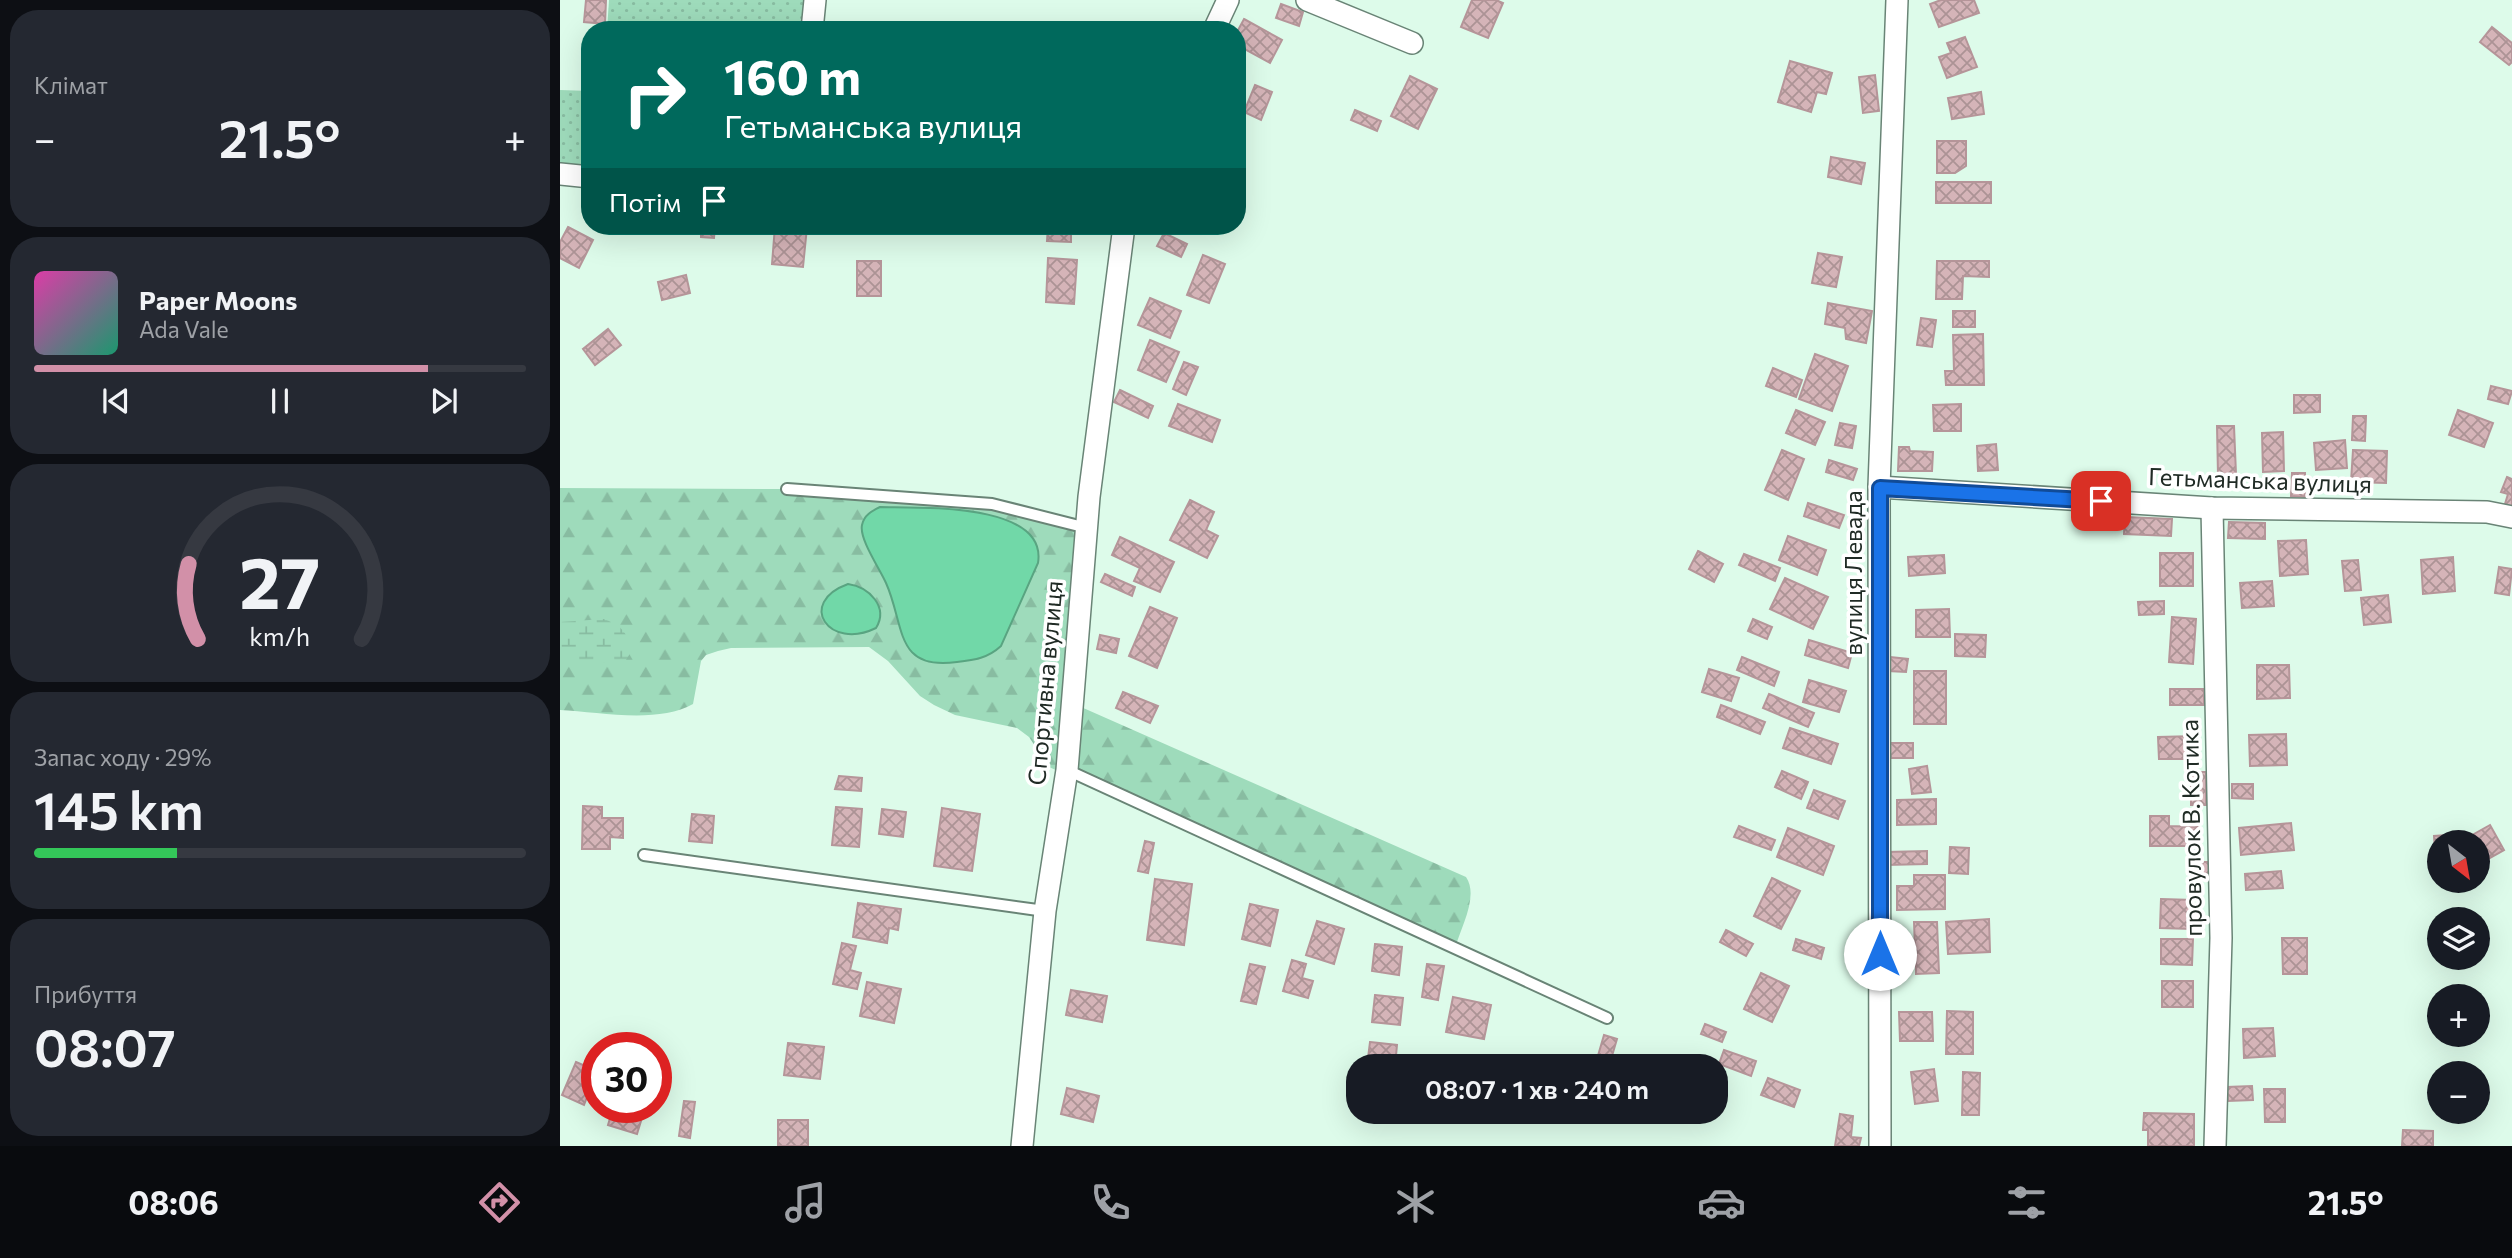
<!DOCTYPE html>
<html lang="uk">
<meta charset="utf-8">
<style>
body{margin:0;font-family:Commissioner,sans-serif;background:#242831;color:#f1f3f6;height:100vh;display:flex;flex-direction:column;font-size:26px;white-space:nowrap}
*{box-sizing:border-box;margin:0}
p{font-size:23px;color:#9ea1a6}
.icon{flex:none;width:38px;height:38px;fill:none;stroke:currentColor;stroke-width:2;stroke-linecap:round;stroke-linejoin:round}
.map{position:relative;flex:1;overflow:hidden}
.details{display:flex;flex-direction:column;gap:10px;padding:10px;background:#0d0f14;width:560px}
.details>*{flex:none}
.hud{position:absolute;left:21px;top:21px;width:665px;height:214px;border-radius:28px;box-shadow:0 7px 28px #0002;background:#00695c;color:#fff;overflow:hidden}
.needle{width:46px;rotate:149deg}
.controls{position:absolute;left:1867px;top:830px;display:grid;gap:14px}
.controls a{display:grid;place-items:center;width:63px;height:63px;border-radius:50%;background:#171b24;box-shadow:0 7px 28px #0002;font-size:35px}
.speed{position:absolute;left:21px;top:1032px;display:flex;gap:14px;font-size:35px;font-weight:700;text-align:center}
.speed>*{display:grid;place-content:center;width:91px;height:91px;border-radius:50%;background:#171b24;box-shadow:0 7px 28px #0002;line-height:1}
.speed .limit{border:10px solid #d22;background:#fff;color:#111}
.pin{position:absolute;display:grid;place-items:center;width:60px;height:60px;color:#fff;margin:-30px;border-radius:14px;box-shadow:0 4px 10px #0006}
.me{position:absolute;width:77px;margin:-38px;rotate:0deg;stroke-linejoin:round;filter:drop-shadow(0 0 5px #0008)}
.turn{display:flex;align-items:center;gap:24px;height:147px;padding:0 28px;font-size:32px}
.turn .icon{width:91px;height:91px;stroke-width:2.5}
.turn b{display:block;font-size:49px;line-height:60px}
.then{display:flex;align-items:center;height:66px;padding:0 28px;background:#0003;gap:14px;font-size:26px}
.big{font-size:52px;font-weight:600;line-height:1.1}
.details .card{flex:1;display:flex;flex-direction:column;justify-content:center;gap:10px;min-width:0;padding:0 24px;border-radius:28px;background:#242831}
.details .dial{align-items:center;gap:0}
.dial svg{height:182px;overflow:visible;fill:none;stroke:#363941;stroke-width:7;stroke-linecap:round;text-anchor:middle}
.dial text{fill:#f1f3f6;stroke:none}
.song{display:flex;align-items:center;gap:21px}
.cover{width:84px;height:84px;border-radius:10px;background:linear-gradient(135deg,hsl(320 70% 55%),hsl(160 70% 35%))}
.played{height:7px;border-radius:4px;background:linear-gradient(90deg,#d290a8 80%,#363941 80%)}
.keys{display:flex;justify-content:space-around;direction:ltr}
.heat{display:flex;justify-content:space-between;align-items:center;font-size:38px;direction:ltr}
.charge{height:10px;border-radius:5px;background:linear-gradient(90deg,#34c759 29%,#363941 0)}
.trip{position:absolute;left:786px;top:1054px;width:382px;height:70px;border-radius:28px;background:#171b24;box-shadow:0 7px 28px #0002;font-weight:600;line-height:70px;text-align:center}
.menu{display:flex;height:112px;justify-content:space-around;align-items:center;background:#090b0e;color:#9ea1a6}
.menu .icon{width:49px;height:49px}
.menu .active{color:#d290a8}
.menu b{font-size:32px;color:#f1f3f6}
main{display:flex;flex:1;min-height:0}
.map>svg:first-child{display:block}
.grass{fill:url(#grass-dots)}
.forest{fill:url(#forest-firs)}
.wetland{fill:url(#wetland-marsh)}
.water{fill:#71d8a8;stroke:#59a481;stroke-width:2}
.building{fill:url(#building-cross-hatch);stroke:#b59599;stroke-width:2}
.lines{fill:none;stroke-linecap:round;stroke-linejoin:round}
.service-casing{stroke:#698476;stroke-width:14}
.minor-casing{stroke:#698476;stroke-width:24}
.service{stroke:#fff;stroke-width:10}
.minor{stroke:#fff;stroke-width:21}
.route-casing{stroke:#114b97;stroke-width:18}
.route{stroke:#1a73e8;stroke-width:12}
.labels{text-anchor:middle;stroke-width:7;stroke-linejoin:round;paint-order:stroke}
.street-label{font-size:24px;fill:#202b25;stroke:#fff}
</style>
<main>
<section class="details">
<div class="card"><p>Клімат</p>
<div class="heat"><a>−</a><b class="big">21.5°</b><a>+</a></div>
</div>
<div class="card">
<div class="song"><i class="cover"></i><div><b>Paper Moons</b><p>Ada Vale</p></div></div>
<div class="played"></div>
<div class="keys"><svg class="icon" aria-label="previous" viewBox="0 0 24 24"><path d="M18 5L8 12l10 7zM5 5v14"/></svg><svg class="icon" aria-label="pause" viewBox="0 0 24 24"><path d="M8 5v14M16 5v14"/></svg><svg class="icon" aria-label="next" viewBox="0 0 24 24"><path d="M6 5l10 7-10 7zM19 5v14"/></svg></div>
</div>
<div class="card dial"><svg viewBox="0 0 100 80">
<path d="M14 69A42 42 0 1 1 86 69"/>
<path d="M14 69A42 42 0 0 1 10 36" stroke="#d290a8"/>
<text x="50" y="56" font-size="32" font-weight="700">27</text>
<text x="50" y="72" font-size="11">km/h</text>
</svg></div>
<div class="card"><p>Запас ходу · 29%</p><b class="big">145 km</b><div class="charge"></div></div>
<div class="card"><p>Прибуття</p><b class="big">08:07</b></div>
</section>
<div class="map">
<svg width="1952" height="1146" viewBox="0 0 1952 1146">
<defs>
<pattern id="grass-dots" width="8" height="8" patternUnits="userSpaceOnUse" patternTransform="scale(1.75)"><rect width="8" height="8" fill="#9edbbb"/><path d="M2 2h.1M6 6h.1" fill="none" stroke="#88bca1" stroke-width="1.8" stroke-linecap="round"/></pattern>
<pattern id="forest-firs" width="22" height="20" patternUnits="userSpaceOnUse" patternTransform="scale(1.75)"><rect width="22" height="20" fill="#9edbbb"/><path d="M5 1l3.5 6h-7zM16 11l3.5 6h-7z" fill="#88bca1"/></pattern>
<pattern id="wetland-marsh" width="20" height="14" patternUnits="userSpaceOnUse" patternTransform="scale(1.75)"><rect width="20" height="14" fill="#9edbbb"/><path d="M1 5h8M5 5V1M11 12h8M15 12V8" fill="none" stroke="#88bca1"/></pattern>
<pattern id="building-cross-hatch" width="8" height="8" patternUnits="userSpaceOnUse" patternTransform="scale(1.75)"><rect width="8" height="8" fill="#d5b4b8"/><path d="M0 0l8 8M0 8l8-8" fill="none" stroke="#ac9395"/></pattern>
</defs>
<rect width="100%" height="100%" fill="#ddfbea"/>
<g class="grass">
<polygon points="49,0 255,0 252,30 47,30"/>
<polygon points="0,90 30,91 30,177 0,174"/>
</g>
<path class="forest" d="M0,488L227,489L432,504L527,528L512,703L906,877C919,896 901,927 895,948L489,767L469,737L457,728L395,715L374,705L360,696L328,661L309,647L171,648L158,651L146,655L141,661L133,704C98,724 39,712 0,710Z"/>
<path class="wetland" d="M44,619C61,625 69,634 71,652L64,663L0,661V622Z"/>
<g class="water">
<path d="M320,507C359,508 488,502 478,563L441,646C428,658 415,660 397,662C334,671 345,625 326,583C320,569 299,539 302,525C304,515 312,511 320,507Z"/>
<path d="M288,584C309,587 329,607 316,628C269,651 236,603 288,584Z"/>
</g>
<g class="building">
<polygon points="26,0 46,0 45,24 24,22"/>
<polygon points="912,0 936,0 943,3 928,38 901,27"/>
<polygon points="1381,0 1414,0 1419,13 1379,27 1370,4"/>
<polygon points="721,4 743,12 739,26 716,18"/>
<polygon points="684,19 722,40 710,63 677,45 677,32"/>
<polygon points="1932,27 1952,43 1952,62 1949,65 1920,42"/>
<polygon points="1405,37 1417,67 1387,78 1379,57 1391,53 1387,43"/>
<polygon points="1230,61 1272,73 1266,94 1257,92 1251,112 1218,102"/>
<polygon points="1315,75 1319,111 1303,113 1299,77"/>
<polygon points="850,76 877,89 858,129 831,116"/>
<polygon points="695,85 712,92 701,120 684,112"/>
<polygon points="1421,92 1424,114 1392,119 1388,98"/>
<polygon points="795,110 821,121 817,131 791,120"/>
<polygon points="1377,141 1406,141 1406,166 1395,173 1377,173"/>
<polygon points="1271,157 1305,163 1301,184 1268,177"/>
<rect x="1376" y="182" width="55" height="21"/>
<polygon points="141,226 155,226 154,238 141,237"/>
<polygon points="215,226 247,227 243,267 212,264"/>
<polygon points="488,226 511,226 511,242 487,241"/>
<polygon points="8,227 33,240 19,268 0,258 0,242"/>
<polygon points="604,233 627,244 621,257 597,246"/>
<polygon points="1258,253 1282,257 1276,287 1252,283"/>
<polygon points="643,255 665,264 649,303 627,295"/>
<polygon points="488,258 517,260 514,304 486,302"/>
<rect x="297" y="261" width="24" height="35"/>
<polygon points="1377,261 1429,261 1429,277 1403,276 1402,299 1376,299"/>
<polygon points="126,275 130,293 102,300 98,282"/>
<polygon points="590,298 621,311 610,338 578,325"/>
<polygon points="1268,303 1312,311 1306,343 1286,339 1285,328 1265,324"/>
<rect x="1393" y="311" width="22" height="16"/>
<polygon points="1361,318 1376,320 1372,347 1357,345"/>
<polygon points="48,329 61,345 35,365 23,349"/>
<polygon points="1423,334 1424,385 1386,385 1385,371 1394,371 1393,335"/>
<polygon points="590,340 619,352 606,382 578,370"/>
<polygon points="1255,354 1288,366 1272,411 1239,399"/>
<polygon points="624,362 638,367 626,395 613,389"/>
<polygon points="1213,368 1242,380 1236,397 1206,386"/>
<polygon points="1931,386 1952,391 1948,404 1928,399"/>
<polygon points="560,390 593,406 588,418 554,402"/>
<polygon points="1734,395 1760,395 1760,412 1734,413"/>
<polygon points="618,404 660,420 652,442 609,426"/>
<polygon points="1401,404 1401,431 1374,431 1373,405"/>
<polygon points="1236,410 1265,422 1255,445 1226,433"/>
<polygon points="1898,410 1933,423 1924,447 1889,435"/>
<polygon points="1793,416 1806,416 1805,441 1792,440"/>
<polygon points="1280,423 1296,426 1292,448 1275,445"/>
<polygon points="1657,426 1674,426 1676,474 1658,475"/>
<polygon points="1723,432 1724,471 1703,472 1702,433"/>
<polygon points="1785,440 1787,468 1756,470 1754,443"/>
<polygon points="1436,444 1438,470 1418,471 1417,446"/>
<polygon points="1339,447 1349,447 1350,451 1373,452 1372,471 1338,471"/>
<polygon points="1222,450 1244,459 1228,500 1205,490"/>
<polygon points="1793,450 1827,451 1826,483 1791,482"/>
<polygon points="1269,460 1297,469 1293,480 1266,472"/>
<polygon points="1732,473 1745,473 1745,497 1731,496"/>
<polygon points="1947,477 1952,479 1952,507 1945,504 1948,494 1941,492"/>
<polygon points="630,500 654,512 646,530 658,536 647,558 610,540"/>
<polygon points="1248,503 1284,515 1279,528 1244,516"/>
<polygon points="1565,517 1612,519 1611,536 1564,534"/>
<polygon points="1669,522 1705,523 1705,539 1668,538"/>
<polygon points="1228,536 1266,550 1257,575 1219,560"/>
<polygon points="560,537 614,562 600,592 574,581 580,568 552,555"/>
<polygon points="1746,540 1748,574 1720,576 1718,541"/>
<polygon points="1138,551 1163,564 1154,582 1129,569"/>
<rect x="1600" y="553" width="33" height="33"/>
<polygon points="1184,554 1220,568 1215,581 1179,565"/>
<polygon points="1384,555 1385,573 1349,576 1348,557"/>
<polygon points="1893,557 1895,591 1863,594 1861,560"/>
<polygon points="1798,560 1801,590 1785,591 1782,561"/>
<polygon points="1939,567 1952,569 1949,595 1935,593"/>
<polygon points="545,574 575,587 572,596 541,582"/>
<polygon points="1225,578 1268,597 1253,629 1210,609"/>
<polygon points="1712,581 1714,606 1682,608 1680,583"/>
<polygon points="1828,595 1831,622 1804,625 1801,598"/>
<polygon points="1604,601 1604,614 1579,615 1578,602"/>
<polygon points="590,607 617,618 597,668 569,656"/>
<polygon points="1389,609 1390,637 1356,637 1356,610"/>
<polygon points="1612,617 1636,619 1633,664 1609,662"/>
<polygon points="1193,619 1212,627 1207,639 1188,631"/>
<polygon points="1395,634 1426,635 1425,657 1395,656"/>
<polygon points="540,635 559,639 556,653 537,649"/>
<polygon points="1249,640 1292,653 1288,668 1245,655"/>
<polygon points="1182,657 1219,672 1214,686 1177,670"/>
<polygon points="1330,657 1348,659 1346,672 1328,671"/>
<polygon points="1697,665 1729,665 1730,698 1697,699"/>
<polygon points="1149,669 1179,678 1171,701 1142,692"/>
<rect x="1354" y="671" width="32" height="53"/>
<polygon points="1249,680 1286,691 1279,712 1243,702"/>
<rect x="1610" y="689" width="34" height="16"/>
<polygon points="563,692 598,706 590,723 556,708"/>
<polygon points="1209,694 1254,713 1248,727 1203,708"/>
<polygon points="1161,705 1205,722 1200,734 1157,717"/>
<polygon points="1230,728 1278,744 1271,764 1223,748"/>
<polygon points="1726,734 1727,765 1690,766 1689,735"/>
<polygon points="1636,736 1636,759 1599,759 1598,737"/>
<rect x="1325" y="743" width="28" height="15"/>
<polygon points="1367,766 1371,792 1352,794 1349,769"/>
<polygon points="1222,771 1248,782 1241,799 1215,787"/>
<rect x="1631" y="772" width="15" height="33"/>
<polygon points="279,776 302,778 301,791 275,789"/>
<polygon points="1672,784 1693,784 1693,799 1672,798"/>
<polygon points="1254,790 1285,801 1278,819 1247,808"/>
<polygon points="1376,799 1376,824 1337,825 1337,800"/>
<polygon points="23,806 42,807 42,818 63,818 63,838 50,837 50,849 22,849"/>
<polygon points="276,807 302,809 299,847 272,845"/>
<polygon points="382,808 420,814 412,871 374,866"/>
<polygon points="322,809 346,812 343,837 319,834"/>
<polygon points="132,814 154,816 152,843 129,841"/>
<polygon points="1590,816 1609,816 1609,826 1639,827 1639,846 1590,846"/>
<polygon points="1731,823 1734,850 1681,855 1679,828"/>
<polygon points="1930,825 1944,850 1919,864 1918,842 1907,842 1905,839"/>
<polygon points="1179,826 1215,840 1211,850 1174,837"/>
<polygon points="1228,828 1274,846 1263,875 1217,857"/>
<polygon points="1887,835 1887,842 1880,842 1880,866 1876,866 1874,836"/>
<polygon points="585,841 594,843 588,873 578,871"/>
<polygon points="1390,847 1409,848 1408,874 1389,873"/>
<polygon points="1367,851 1367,864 1326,865 1326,852"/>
<polygon points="1634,862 1652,862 1651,878 1634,878"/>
<polygon points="1721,871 1723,888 1686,890 1685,874"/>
<polygon points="1354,875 1385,875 1385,909 1337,910 1337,886 1354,886"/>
<polygon points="1212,878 1240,891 1221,929 1194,916"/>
<polygon points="595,879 632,884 624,945 587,940"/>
<polygon points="1601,899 1633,900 1632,929 1600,928"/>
<polygon points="298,903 341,909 338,930 329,928 327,943 293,937"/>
<polygon points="690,904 718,910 710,946 682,939"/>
<polygon points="1429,919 1430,952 1388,954 1386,922"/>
<polygon points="757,921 784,929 774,964 746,955"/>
<polygon points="1354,922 1377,922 1379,973 1356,974 1356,962 1338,963 1338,949 1355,949"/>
<polygon points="1166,930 1193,944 1186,956 1160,942"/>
<polygon points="1722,938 1747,938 1747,974 1723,974"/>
<polygon points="1236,939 1264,948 1261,959 1233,950"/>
<polygon points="1601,939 1633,939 1632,965 1601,964"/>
<polygon points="282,943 296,946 290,970 301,973 297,989 273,984"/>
<polygon points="815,944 842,947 839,975 812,971"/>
<polygon points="732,960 746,964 742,978 753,981 748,998 723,991"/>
<polygon points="690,964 705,967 696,1004 681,1001"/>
<polygon points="867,964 884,966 878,1000 862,997"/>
<polygon points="1201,973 1229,986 1212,1022 1184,1009"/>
<rect x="1602" y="981" width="31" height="26"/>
<polygon points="307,982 341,989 334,1023 300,1016"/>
<polygon points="511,990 547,996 542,1022 506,1015"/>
<polygon points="815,995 843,998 840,1025 812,1022"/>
<polygon points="893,997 931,1005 924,1039 886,1032"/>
<polygon points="1387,1011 1413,1012 1413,1054 1386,1054"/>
<polygon points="1339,1012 1372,1012 1373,1041 1340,1041"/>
<polygon points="1145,1024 1166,1032 1162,1042 1141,1034"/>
<polygon points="1713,1028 1715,1056 1684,1058 1683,1029"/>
<polygon points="1044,1035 1057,1039 1049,1066 1035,1066"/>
<polygon points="810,1042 837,1045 835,1066 807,1066"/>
<polygon points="228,1043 264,1047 260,1079 224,1075"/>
<polygon points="1164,1050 1196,1061 1191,1076 1159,1064"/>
<polygon points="980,1057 1024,1064 1023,1066 978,1066"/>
<polygon points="16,1062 37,1071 24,1105 2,1095"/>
<polygon points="1374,1069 1378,1101 1355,1104 1351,1072"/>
<polygon points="1403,1072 1420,1073 1419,1115 1402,1115"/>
<polygon points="1208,1078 1240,1090 1234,1107 1201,1095"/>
<polygon points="1692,1086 1693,1100 1668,1101 1667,1087"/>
<polygon points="507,1088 539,1096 533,1122 501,1114"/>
<polygon points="1704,1089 1725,1089 1725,1122 1705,1122"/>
<polygon points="124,1101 135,1102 130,1138 119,1136"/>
<polygon points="53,1108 85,1108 77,1134 48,1125"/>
<polygon points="803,1111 831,1111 831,1117 803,1114"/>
<polygon points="1584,1113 1634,1114 1634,1146 1588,1146 1588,1130 1583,1130"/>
<polygon points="1280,1114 1293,1116 1291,1137 1301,1138 1299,1146 1275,1146"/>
<rect x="218" y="1120" width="30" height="26"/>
<polygon points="1843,1130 1873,1131 1873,1146 1842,1146"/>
</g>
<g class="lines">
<defs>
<g id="service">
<polyline points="227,489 432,504 527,528"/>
<polyline points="507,770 1047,1018"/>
<polyline points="84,855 485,911"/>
</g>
<g id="minor">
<polyline points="747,0 852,43"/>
<polyline points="252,30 255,0"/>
<polyline points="654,30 668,0"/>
<polyline points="0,174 30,177"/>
<polyline points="1319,487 1652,508 1927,512 1952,517"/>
<polyline points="1652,508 1661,938 1655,1146"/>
<polyline points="462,1146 485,911 507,770 529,497 564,226"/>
<polyline points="1320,1146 1319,487 1337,0"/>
</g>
</defs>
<use href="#service" class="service-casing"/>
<use href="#minor" class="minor-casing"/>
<use href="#service" class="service"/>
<use href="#minor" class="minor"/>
</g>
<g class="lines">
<defs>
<polyline id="route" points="1320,954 1320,488 1541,501"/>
</defs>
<use href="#route" class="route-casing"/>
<use href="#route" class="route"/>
</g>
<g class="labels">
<g class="street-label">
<text transform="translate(1700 481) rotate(2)" y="8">Гетьманська вулиця</text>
<text transform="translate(1294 573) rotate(-90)" y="8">вулиця Левада</text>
<text transform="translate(486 683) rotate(-85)" y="8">Спортивна вулиця</text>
<text transform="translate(1632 828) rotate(-91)" y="8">провулок В. Котика</text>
</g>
</g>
</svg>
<div class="controls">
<a><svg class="needle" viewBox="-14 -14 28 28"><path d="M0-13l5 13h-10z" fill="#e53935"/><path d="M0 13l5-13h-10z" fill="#9ea1a6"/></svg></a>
<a><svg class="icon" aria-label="layers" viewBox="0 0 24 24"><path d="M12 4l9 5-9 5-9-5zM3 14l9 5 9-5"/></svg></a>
<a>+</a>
<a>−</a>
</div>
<div class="speed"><div class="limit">30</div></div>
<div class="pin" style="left:1541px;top:501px;background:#d93025"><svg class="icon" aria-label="arrive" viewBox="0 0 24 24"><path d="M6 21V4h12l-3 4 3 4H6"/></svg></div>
<svg class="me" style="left:1320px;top:954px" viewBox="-20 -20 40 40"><circle r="19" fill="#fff"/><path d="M0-13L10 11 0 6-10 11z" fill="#1a73e8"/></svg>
<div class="trip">08:07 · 1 хв · 240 m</div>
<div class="hud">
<div class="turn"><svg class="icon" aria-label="right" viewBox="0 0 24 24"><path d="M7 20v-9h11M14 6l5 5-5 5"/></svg><div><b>160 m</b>Гетьманська вулиця</div></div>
<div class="then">Потім<svg class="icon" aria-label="arrive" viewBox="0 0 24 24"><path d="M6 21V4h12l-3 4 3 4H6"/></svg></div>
</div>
</div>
</main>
<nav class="menu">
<b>08:06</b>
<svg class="icon active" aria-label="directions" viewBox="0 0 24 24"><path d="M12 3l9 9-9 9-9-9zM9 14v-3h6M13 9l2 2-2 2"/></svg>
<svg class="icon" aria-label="music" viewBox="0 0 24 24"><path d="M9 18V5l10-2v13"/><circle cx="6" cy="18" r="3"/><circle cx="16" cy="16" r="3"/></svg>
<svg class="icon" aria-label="phone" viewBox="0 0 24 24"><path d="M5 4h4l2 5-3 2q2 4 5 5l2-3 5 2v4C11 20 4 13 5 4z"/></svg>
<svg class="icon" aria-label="climate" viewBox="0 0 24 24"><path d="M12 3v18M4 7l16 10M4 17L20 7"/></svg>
<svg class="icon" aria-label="car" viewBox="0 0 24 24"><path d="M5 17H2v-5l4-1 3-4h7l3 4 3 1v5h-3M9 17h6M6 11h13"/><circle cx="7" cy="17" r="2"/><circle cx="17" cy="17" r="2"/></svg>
<svg class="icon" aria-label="filters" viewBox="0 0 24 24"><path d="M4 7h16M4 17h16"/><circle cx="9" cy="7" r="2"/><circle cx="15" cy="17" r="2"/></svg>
<b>21.5°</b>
</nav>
